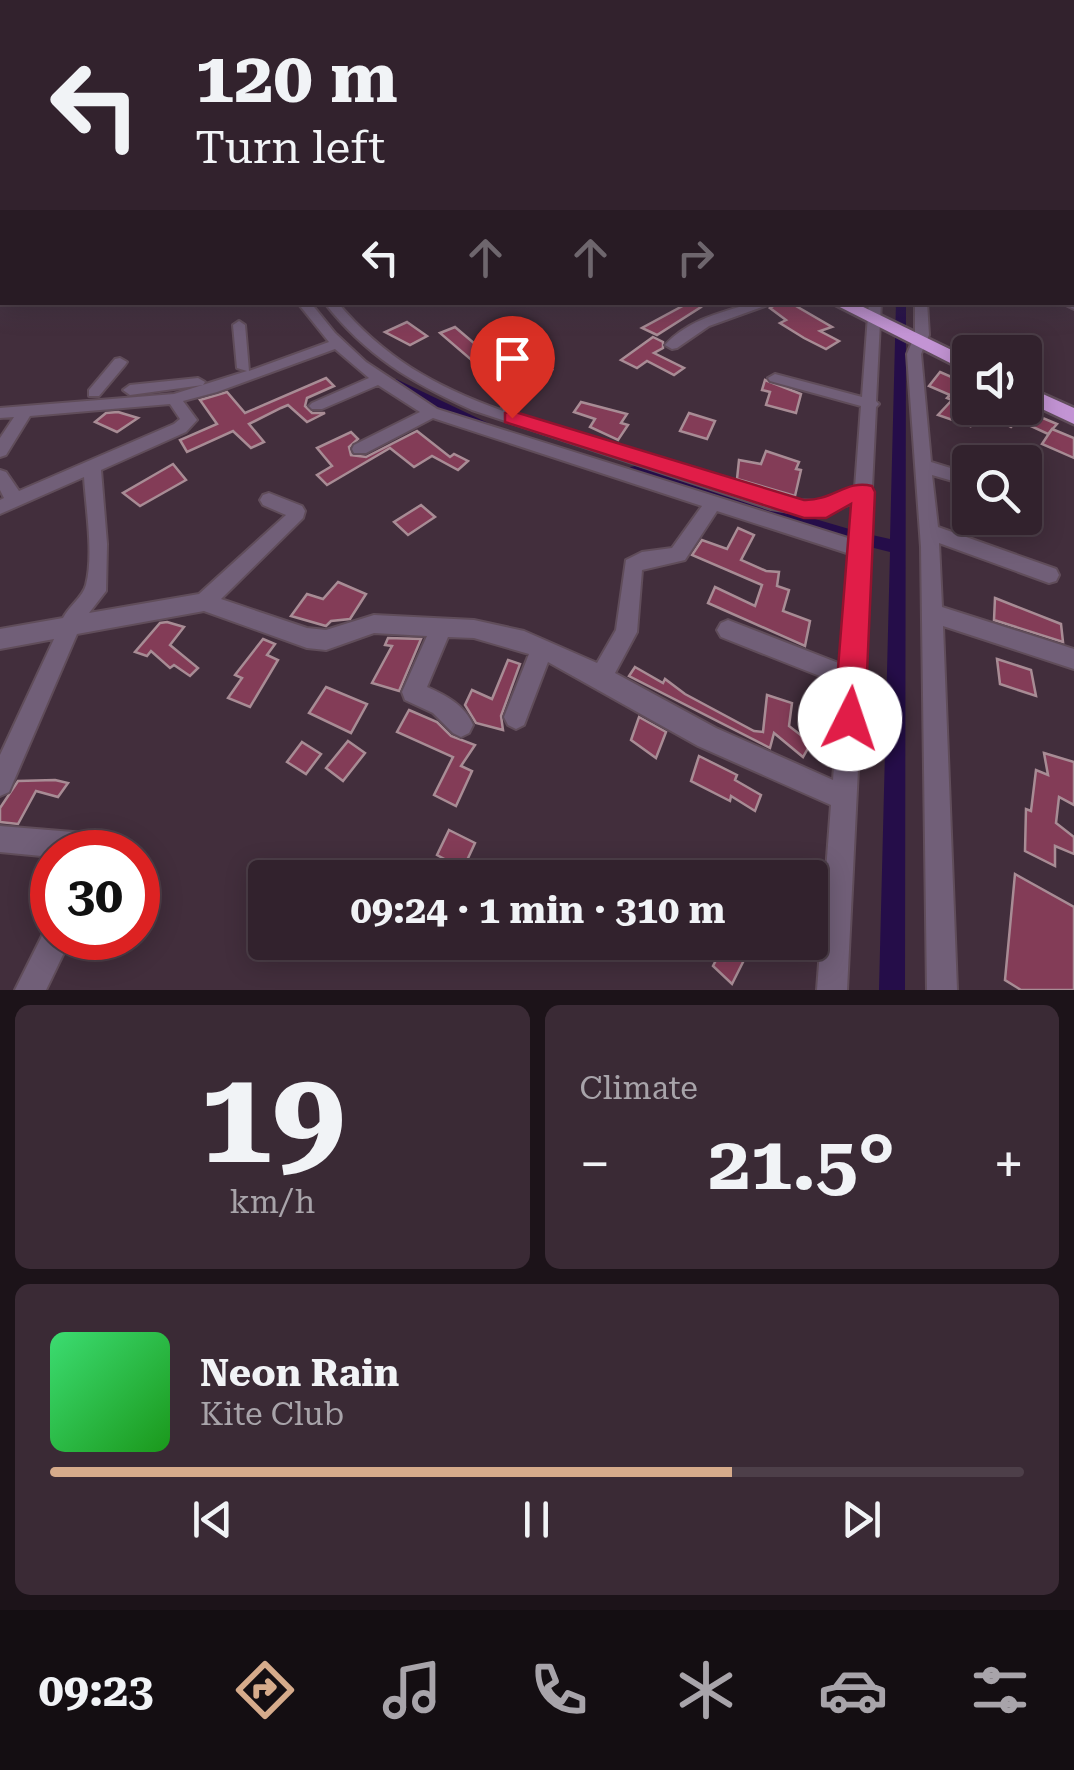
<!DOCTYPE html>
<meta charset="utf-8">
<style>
body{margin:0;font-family:"Roboto Serif",serif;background:#3a2a35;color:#f1f3f6;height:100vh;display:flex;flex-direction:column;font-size:38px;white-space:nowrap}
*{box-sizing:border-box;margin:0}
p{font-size:32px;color:#a8a4aa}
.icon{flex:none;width:55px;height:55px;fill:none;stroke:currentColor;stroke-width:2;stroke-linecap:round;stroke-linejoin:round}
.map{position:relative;height:990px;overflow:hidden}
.sheet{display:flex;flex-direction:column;gap:15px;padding:15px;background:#1c1319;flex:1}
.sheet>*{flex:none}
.hud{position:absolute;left:0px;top:0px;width:1075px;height:305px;box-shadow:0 5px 25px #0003,0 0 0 2px #4d3f49;background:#32222d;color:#f1f3f6;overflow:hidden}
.buttons{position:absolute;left:952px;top:335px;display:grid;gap:20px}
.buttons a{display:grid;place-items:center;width:90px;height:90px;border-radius:10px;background:#32222d;box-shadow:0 5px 25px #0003,0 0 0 2px #4d3f49;font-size:50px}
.speed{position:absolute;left:30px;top:830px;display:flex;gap:20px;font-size:50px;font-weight:700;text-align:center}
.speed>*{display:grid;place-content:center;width:130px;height:130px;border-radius:50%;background:#32222d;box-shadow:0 5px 25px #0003,0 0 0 2px #4d3f49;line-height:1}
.speed .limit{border:15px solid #d22;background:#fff;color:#111}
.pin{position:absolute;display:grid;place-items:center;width:85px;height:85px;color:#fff;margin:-102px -42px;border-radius:50% 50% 50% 0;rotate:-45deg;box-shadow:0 0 10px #0007}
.pin .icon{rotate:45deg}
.me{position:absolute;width:110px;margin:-55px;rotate:4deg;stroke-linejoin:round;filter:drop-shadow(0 0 8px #0008)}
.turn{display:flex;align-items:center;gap:35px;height:210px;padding:0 30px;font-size:45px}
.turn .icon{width:130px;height:130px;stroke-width:2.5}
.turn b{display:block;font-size:70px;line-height:85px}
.lanes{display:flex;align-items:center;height:95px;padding:0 30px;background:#0003;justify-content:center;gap:50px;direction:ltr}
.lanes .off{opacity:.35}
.big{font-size:75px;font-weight:700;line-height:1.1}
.sheet .tile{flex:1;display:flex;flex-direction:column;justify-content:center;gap:15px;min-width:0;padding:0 35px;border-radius:15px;background:#3a2a35}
.sheet .dial{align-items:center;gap:0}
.dial b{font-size:130px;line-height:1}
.song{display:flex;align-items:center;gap:30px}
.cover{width:120px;height:120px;border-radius:15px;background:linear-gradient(135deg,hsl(140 70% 55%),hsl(120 70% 35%))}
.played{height:10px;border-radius:5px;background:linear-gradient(90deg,#d6ab8b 70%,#4d3f49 70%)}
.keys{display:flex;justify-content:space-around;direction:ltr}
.heat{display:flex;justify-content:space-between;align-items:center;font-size:55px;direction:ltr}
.sheet .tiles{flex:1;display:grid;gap:15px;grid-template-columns:1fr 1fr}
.tile:last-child{grid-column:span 2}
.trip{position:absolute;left:248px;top:860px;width:580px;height:100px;border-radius:10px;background:#32222d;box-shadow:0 5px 25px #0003,0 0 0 2px #4d3f49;font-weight:700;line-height:100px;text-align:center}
.menu{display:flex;height:160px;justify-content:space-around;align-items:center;background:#140e12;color:#a8a4aa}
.menu .icon{width:70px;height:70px}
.menu .current{color:#d6ab8b}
.menu b{font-size:45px;color:#f1f3f6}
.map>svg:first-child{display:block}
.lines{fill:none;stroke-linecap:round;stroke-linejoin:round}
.canal{fill:#250d49;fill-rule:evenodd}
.building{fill:#833c57;stroke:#a88c95;stroke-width:2.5}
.minor-casing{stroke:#604d5a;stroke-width:4}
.highway-casing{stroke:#604d5a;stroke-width:5}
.minor{fill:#715f78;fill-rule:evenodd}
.highway{fill:#c394d4;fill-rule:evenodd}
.route{fill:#e11d48;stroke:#92132f;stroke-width:2.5}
</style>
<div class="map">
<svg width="1074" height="990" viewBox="0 0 1074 990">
<rect width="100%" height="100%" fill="#422e3c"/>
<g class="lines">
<g class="canal">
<polygon points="896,302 906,302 905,990 879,990 890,552 866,546 864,541 866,536 872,535 890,539"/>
<polygon points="396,379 488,423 490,426 483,430 478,429 392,386 390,383"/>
<polygon points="635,466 856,531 862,533 864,537 862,541 856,543 630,475 628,471 630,467"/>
</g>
</g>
<g class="building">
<polygon points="690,302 698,302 701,307 657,335 642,328"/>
<polygon points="780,302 789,302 832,327 820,331 839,341 826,349 804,338 780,323 786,320 770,308"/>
<polygon points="407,322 427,336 410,345 385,332"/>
<polygon points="455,327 488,355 475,363 440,333"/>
<polygon points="653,337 663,342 663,348 654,353 684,368 674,375 647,361 637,368 621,360"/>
<polygon points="516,358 552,370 540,383 512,373 509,365"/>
<polygon points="940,372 970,385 970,426 938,415 952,400 947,398 950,395 929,386"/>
<polygon points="326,378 334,386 307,398 305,406 312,413 325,413 307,422 288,405 281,408 249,424 264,442 251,448 233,431 187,452 180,440 217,424 200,400 227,392 245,413"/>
<polygon points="765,380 801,394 796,413 766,405 770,392 762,390"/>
<polygon points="581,402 627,414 621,423 628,425 618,440 590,427 595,419 574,412"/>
<polygon points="1009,408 1019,408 1057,424 1048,434 1018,420 1011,427 998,420"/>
<polygon points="118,412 138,418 117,432 95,422 106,413"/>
<polygon points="689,413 715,421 707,439 680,431"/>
<polygon points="1052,429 1074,438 1074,458 1042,444"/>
<polygon points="417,431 450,457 454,454 468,461 458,470 432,456 414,467 390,448 327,485 317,475 332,466 317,448 351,432 358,439 349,447 351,455 366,457"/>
<polygon points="766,451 799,462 796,469 801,470 795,496 737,479 739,460 761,464"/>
<polygon points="173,464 186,480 140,506 123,493"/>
<polygon points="421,505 435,517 408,535 394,522"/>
<polygon points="738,528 754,535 741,560 766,571 779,572 777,586 789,590 783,611 810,621 805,646 708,603 715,587 755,606 762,585 692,555 702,540 727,549"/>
<polygon points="338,582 366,594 350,619 331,621 326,626 291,616 307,594 323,599"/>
<polygon points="995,598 1061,624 1063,642 994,620"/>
<polygon points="167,622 184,627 170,645 198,668 190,676 174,665 170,668 151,651 147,656 135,652 160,623"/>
<polygon points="388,638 421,639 399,691 372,683 392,646 385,645"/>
<polygon points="263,639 275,644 267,655 278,660 250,707 228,698 242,678 235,675"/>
<polygon points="997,659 1031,670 1036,696 1000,684"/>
<polygon points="508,660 520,664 501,716 503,730 476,723 465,705 472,690 492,699"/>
<polygon points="635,667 663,683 665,679 685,694 754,731 763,732 767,695 792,703 789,726 811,743 803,757 774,733 770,748 629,676"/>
<polygon points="326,687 367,704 351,733 309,713"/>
<polygon points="409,710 437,722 451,736 475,745 461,766 472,771 456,806 434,795 453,757 397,732"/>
<polygon points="639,717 666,732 656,758 631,740"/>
<polygon points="348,741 365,753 343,781 326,768"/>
<polygon points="302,742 321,754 306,774 287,762"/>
<polygon points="1044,753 1074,762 1074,805 1059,797 1056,823 1074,837 1074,854 1055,846 1055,866 1025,851 1026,809 1031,811 1036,770 1048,775"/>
<polygon points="699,756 737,775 735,780 761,795 755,811 731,796 730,801 691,781"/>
<polygon points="55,780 68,783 58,797 36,791 18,824 0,822 0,808 18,781"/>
<polygon points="449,830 475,843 463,869 437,855"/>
<polygon points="1015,874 1074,907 1074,990 1021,990 1005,980"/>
<polygon points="725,943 744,960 732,984 713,966"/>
</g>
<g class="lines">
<defs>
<g id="minor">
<polygon points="1072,300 1074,309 1060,302 1072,302"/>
<path d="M297,302H310L335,333L366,362L437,409L851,539L854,503L815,516L771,509L472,410C411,382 366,356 324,302H337C384,358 434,386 503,411L494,370L501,366L506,367L519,417L735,485L790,500L823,501L855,488L861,406L770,381L768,378L775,374L862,397L869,302H881L876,401L879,404L876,407L847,990H817L831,805L698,746L548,662L524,725L516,729L508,725L504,717L529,654L474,638L448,637L427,687C445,695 465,705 473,725L469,733L461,737L453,733L433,713L405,700L402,692L427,636L374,633L326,650L307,648L204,611L77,634L9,792L0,796V755L54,639L0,649V629L63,618C69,606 83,597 86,585C94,554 86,509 84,477L0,514V500L4,498L0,490V470L6,472L19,491L174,424L180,419L170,404L30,416L6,455L0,457V438L14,417L0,418V408L174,394L247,371L237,368L233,325L239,321L245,325L249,371L329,342ZM335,349L369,378L312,403L309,406L312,409H322L378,385L420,412L354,445L352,449L354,453H366L433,418L702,506L672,548L642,552L626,560L616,630L597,663L524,631L474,620L374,615L326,630L307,628L221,599L303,518L305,511L302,506L269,493L263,495L260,500L263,505L286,515L199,594L89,613L106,591L107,544L101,470L186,432L197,420L183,401L217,392ZM717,511L850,554L841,664L728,620L721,623L717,630L721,637L840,684L833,780L716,728L615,673L637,632L642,570L685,560Z"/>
<path d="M756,302H776L709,326L677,348L672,349L665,345C689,319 723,312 756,302Z"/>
<polygon points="915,302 927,302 929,335 921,354 931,462 970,474 970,486 932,475 938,527 1056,569 1059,575 1056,581 1049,583 939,543 942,607 1074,649 1074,669 943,626 957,990 927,990 921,547 907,354 915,335"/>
<polygon points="120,358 127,362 125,365 99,396 89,396 89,390 115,359"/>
<polygon points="198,378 205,382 203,385 130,395 123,390 130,385"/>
<polygon points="0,826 97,834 107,838 113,852 52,852 52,857 0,852"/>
<polygon points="52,925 52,938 71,938 46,990 15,990 46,928"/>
</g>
<g id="highway">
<polygon points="830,302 853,302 970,359 970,373"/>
<polygon points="1025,386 1074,408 1074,424 1025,401"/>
</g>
</defs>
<use href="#minor" class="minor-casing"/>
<use href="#highway" class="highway-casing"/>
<use href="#minor" class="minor"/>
<use href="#highway" class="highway"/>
</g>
<linearGradient id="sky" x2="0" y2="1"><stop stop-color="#241921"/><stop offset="0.58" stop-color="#544c61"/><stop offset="1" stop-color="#544c61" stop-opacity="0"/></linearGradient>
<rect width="1074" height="333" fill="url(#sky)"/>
<path class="route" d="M512,411L804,500C832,501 847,479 872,486L875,492L865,719L861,730L850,734L839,730L834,719L851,504L826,518H804L505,422V413Z"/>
</svg>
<div class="buttons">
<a><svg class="icon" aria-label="sound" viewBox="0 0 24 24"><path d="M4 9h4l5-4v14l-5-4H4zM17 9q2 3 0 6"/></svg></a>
<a><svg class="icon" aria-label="search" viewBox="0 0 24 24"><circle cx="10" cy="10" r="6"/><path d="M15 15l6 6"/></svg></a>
</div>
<div class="speed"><div class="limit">30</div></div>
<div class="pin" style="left:512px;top:418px;background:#d93025"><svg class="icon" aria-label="arrive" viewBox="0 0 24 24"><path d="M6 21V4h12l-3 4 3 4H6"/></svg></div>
<svg class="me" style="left:850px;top:719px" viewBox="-20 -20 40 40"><circle r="19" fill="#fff"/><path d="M0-13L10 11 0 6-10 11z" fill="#e11d48"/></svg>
<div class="trip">09:24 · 1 min · 310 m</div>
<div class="hud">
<div class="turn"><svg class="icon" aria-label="left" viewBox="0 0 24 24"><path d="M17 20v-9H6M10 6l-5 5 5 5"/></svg><div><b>120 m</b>Turn left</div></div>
<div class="lanes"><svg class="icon" aria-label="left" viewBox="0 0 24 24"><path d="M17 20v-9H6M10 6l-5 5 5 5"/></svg><svg class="icon off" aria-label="ahead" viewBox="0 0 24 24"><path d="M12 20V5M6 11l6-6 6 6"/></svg><svg class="icon off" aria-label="ahead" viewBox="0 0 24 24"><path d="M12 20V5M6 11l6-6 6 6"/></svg><svg class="icon off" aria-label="right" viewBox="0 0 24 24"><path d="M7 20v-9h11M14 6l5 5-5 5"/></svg></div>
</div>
</div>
<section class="sheet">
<div class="tiles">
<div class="tile dial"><b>19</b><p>km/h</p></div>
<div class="tile"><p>Climate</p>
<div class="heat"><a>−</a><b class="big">21.5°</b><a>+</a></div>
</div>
<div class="tile">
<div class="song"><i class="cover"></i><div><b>Neon Rain</b><p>Kite Club</p></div></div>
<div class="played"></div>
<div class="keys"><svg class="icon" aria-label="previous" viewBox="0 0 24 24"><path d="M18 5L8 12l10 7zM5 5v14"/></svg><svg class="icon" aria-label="pause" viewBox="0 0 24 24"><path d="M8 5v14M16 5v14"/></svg><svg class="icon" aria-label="next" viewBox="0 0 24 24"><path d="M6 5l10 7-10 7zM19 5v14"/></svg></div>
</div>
</div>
</section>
<nav class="menu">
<b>09:23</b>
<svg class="icon current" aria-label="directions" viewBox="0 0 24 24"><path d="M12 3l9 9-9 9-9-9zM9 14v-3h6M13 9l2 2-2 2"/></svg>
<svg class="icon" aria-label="music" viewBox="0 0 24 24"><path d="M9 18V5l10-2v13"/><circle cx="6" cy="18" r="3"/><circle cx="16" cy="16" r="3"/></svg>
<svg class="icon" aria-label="phone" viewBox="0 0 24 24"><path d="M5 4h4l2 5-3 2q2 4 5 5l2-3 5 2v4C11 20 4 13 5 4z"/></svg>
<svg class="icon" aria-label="climate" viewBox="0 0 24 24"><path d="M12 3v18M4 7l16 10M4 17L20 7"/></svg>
<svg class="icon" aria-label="car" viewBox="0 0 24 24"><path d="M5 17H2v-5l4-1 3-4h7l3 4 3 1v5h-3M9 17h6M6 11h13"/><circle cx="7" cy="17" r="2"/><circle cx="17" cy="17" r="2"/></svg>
<svg class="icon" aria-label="filters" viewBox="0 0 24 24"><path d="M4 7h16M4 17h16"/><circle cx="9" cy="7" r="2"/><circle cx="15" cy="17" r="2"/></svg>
</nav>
